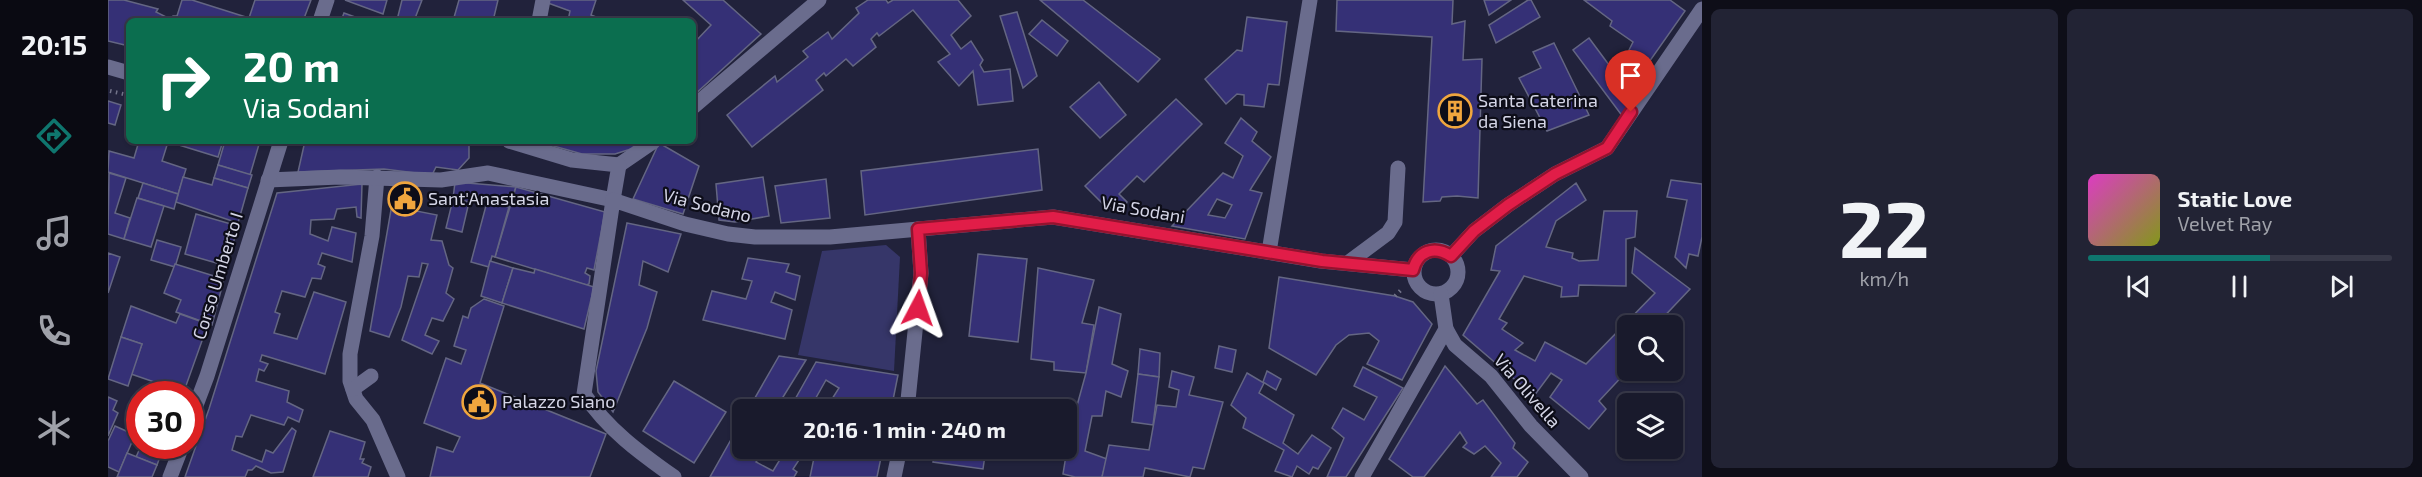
<!DOCTYPE html>
<html lang="it">
<meta charset="utf-8">
<style>
body{margin:0;font-family:"Exo 2",sans-serif;background:#222334;color:#f1f3f6;height:100vh;display:flex;flex-direction:column;font-size:22px;white-space:nowrap}
*{box-sizing:border-box;margin:0}
p{font-size:20px;color:#9fa1a9}
.icon{flex:none;width:33px;height:33px;fill:none;stroke:currentColor;stroke-width:2;stroke-linecap:round;stroke-linejoin:round}
.map{position:relative;flex:1;overflow:hidden}
.drawer{display:flex;flex-direction:column;gap:9px;padding:9px;background:#0e0e18;width:720px}
.drawer>*{flex:none}
.guide{position:absolute;left:18px;top:18px;width:570px;height:126px;border-radius:9px;box-shadow:0 2px 4px #0004,0 0 0 2px #373848;background:#0b6e4f;color:#fff;overflow:hidden}
.buttons{position:absolute;left:1509px;top:315px;display:grid;gap:12px}
.buttons a{display:grid;place-items:center;width:66px;height:66px;border-radius:9px;background:#191a2c;box-shadow:0 2px 4px #0004,0 0 0 2px #373848;font-size:30px}
.speed{position:absolute;left:18px;top:381px;display:flex;gap:12px;font-size:30px;font-weight:700;text-align:center}
.speed>*{display:grid;place-content:center;width:78px;height:78px;border-radius:50%;background:#191a2c;box-shadow:0 2px 4px #0004,0 0 0 2px #373848;line-height:1}
.speed .limit{border:9px solid #d22;background:#fff;color:#111}
.pin{position:absolute;display:grid;place-items:center;width:51px;height:51px;color:#fff;margin:-62px -26px;border-radius:50% 50% 50% 0;rotate:-45deg;box-shadow:0 0 6px #0007}
.pin .icon{rotate:45deg}
.me{position:absolute;width:66px;margin:-33px;rotate:4deg;stroke-linejoin:round;filter:drop-shadow(0 0 4px #0008)}
.turn{display:flex;align-items:center;gap:21px;height:126px;padding:0 18px;font-size:27px}
.turn .icon{width:78px;height:78px;stroke-width:2.5}
.turn b{display:block;font-size:42px;line-height:51px}
.drawer .widget{flex:1;display:flex;flex-direction:column;justify-content:center;gap:9px;min-width:0;padding:0 21px;border-radius:9px;background:#222334}
.drawer .dial{align-items:center;gap:0}
.dial b{font-size:78px;line-height:1}
.song{display:flex;align-items:center;gap:18px}
.cover{width:72px;height:72px;border-radius:9px;background:linear-gradient(135deg,hsl(310 70% 55%),hsl(70 70% 35%))}
.played{height:6px;border-radius:3px;background:linear-gradient(90deg,#0f766e 60%,#373848 60%)}
.keys{display:flex;justify-content:space-around;direction:ltr}
.drawer .tiles{flex:1;display:grid;gap:9px;grid-template-columns:repeat(2,1fr)}
.trip{position:absolute;left:624px;top:399px;width:345px;height:60px;border-radius:9px;background:#191a2c;box-shadow:0 2px 4px #0004,0 0 0 2px #373848;font-weight:700;line-height:60px;text-align:center}
main{display:flex;flex:1;min-height:0}
.tab-bar{display:flex;flex-direction:column;width:108px;justify-content:space-around;align-items:center;background:#0a0a12;color:#9fa1a9}
.tab-bar .icon{width:42px;height:42px}
.tab-bar .current{color:#0f766e}
.tab-bar b{font-size:27px;color:#f1f3f6}
.map>svg:first-child{display:block}
.green{fill:#363669}
.building{fill:#353076;stroke:#646683;stroke-width:1.5;fill-rule:evenodd}
.lines{fill:none;stroke-linecap:round;stroke-linejoin:round}
.path{stroke:#73748a;stroke-width:4;stroke-dasharray:1.5 4.5;stroke-linecap:butt}
.minor{stroke:#6a6c8d;stroke-width:15}
.route-casing{stroke:#92132f;stroke-width:15}
.route{stroke:#e11d48;stroke-width:10}
.labels{text-anchor:middle;stroke-width:4.5;stroke-linejoin:round;paint-order:stroke}
.poi-label{font-size:18px;fill:#d4d5e6;stroke:#0d0d18;text-anchor:start}
.street-label{font-size:18px;fill:#d4d5e6;stroke:#0d0d18}
</style>
<main>
<nav class="tab-bar">
<b>20:15</b>
<svg class="icon current" aria-label="directions" viewBox="0 0 24 24"><path d="M12 3l9 9-9 9-9-9zM9 14v-3h6M13 9l2 2-2 2"/></svg>
<svg class="icon" aria-label="music" viewBox="0 0 24 24"><path d="M9 18V5l10-2v13"/><circle cx="6" cy="18" r="3"/><circle cx="16" cy="16" r="3"/></svg>
<svg class="icon" aria-label="phone" viewBox="0 0 24 24"><path d="M5 4h4l2 5-3 2q2 4 5 5l2-3 5 2v4C11 20 4 13 5 4z"/></svg>
<svg class="icon" aria-label="climate" viewBox="0 0 24 24"><path d="M12 3v18M4 7l16 10M4 17L20 7"/></svg>
</nav>
<div class="map">
<svg width="1594" height="477" viewBox="0 0 1594 477">
<rect width="100%" height="100%" fill="#21223b"/>
<polygon class="green" points="778,245 792,257 786,371 690,355 714,251"/>
<g class="building">
<polygon points="0,0 16,0 50,9 48,12 64,20 65,16 69,16 74,0 84,0 141,18 147,0 203,0 195,21 21,21 21,46 0,41"/>
<polygon points="237,0 279,0 275,14"/>
<polygon points="294,0 314,0 306,21 289,20"/>
<polygon points="351,0 390,0 385,21 345,21"/>
<polygon points="441,0 488,0 483,15 498,21 460,21 462,11 440,3"/>
<polygon points="575,0 615,0 653,34 585,96 585,44 603,25"/>
<polygon points="760,0 778,0 780,3 785,0 850,0 863,16 843,35 853,49 863,41 875,60 872,65 876,72 902,69 905,101 870,105 865,71 851,86 830,62 842,54 805,10 771,36 769,33 763,39 768,47 745,66 738,59 718,76 716,73 708,80 715,90 644,147 619,115 667,76 669,82 700,57 695,51 720,32 724,39 751,13 748,8"/>
<polygon points="932,0 975,0 1052,59 1030,82"/>
<polygon points="1229,0 1345,0 1344,24 1357,21 1355,60 1374,59 1370,198 1349,196 1334,197 1332,201 1315,202 1324,37 1228,31"/>
<polygon points="1376,0 1403,0 1381,15"/>
<polygon points="1420,0 1423,0 1432,17 1388,43 1381,25"/>
<polygon points="1476,0 1562,0 1577,11 1539,65 1521,50 1525,42 1502,26 1504,21"/>
<polygon points="909,12 929,76 915,88 892,16"/>
<polygon points="236,13 258,21 233,21"/>
<polygon points="1139,17 1179,22 1171,85 1160,84 1156,107 1136,105 1136,95 1129,94 1118,104 1097,79 1129,50 1134,51"/>
<polygon points="934,20 960,41 949,56 921,34"/>
<polygon points="1481,38 1527,100 1515,117 1465,50"/>
<polygon points="1446,43 1481,115 1439,131 1411,78 1433,68 1425,52"/>
<polygon points="991,82 1018,115 992,138 962,107"/>
<polygon points="1068,99 1094,124 1036,182 1029,176 1011,194 1019,202 1016,209 998,207 977,186"/>
<polygon points="0,101 13,105 7,125 0,123"/>
<path d="M1133,118L1149,132L1144,141L1163,157L1142,190L1154,193L1137,239L1064,226L1115,173L1125,178L1135,156L1117,143ZM1109,199L1124,205L1117,218L1100,215Z"/>
<polygon points="31,141 60,142 54,161 78,169 70,194 0,172 1,151 26,158"/>
<polygon points="58,141 115,141 110,157"/>
<polygon points="117,141 152,141 142,175 110,165"/>
<polygon points="197,141 359,141 361,144 361,158 350,170 328,167 324,175 276,169 190,172"/>
<polygon points="428,141 534,141 526,148 507,154 474,154"/>
<polygon points="551,143 591,166 575,214 525,199"/>
<polygon points="930,149 934,190 757,215 753,171"/>
<polygon points="110,165 144,175 140,188 106,178"/>
<polygon points="1,173 18,178 7,213 22,218 16,239 0,234"/>
<polygon points="75,177 104,185 106,178 140,188 130,223 68,202"/>
<polygon points="655,177 661,216 627,222 611,220 608,184"/>
<polygon points="718,179 722,218 673,223 667,186"/>
<polygon points="1563,180 1594,184 1594,237 1590,256 1581,254 1578,268 1567,257 1579,200 1559,197"/>
<polygon points="347,182 408,187 401,207 379,202 361,202 345,199"/>
<polygon points="35,183 70,194 66,209 30,198"/>
<polygon points="1468,183 1478,200 1448,221 1438,247 1465,253 1464,258 1471,261 1490,260 1496,211 1529,211 1527,237 1518,239 1518,286 1471,285 1470,296 1453,297 1454,287 1416,276 1391,319 1399,323 1394,329 1415,343 1407,350 1427,361 1437,342 1478,364 1547,293 1524,273 1527,248 1582,289 1547,326 1520,326 1520,370 1491,401 1498,409 1481,429 1442,397 1454,380 1443,373 1426,396 1355,335 1392,271 1383,270 1388,246"/>
<polygon points="254,184 253,218 249,217 248,207 229,209 226,219 203,220 202,234 220,241 224,227 248,233 244,262 214,253 210,264 217,267 213,279 204,278 197,297 174,291 167,312 172,314 166,333 189,339 206,292 238,302 217,374 154,355 152,361 160,364 156,371 151,369 148,381 181,391 179,402 195,410 191,422 180,417 176,425 143,415 134,437 128,436 124,450 154,462 158,450 165,453 184,428 188,431 175,472 163,473 148,466 144,470 140,470 137,477 77,477 101,409 169,193"/>
<polygon points="408,187 497,212 486,270 479,268 477,273 482,276 481,284 478,285 387,257"/>
<polygon points="29,198 56,206 43,247 16,239"/>
<polygon points="345,199 361,202 354,232 338,228"/>
<polygon points="379,202 401,207 387,257 384,256 381,267 363,262"/>
<polygon points="284,204 308,208 308,211 329,215 323,240 334,241 341,265 345,268 338,293 346,299 335,321 324,318 317,335 331,341 324,354 294,340 320,264 314,263 311,277 300,276 293,307 281,337 262,331"/>
<polygon points="88,214 130,226 119,266 77,254"/>
<polygon points="519,223 573,234 560,272 535,261 531,285 549,292 539,328 505,412 490,392 488,371"/>
<polygon points="49,240 73,247 67,267 43,260"/>
<polygon points="0,253 12,257 0,293"/>
<polygon points="870,254 919,259 910,342 861,336"/>
<polygon points="640,258 681,264 678,272 692,276 687,300 667,292 663,302 684,310 677,339 595,320 604,291 638,299 644,281 634,279"/>
<polygon points="382,261 405,268 394,303 373,296"/>
<polygon points="67,264 116,279 104,325 68,312 73,300 56,293"/>
<polygon points="405,268 426,273 427,269 486,287 476,329 394,303"/>
<polygon points="930,268 986,280 974,323 986,325 978,373 946,370 946,362 923,359"/>
<polygon points="1171,277 1287,296 1305,302 1324,324 1294,380 1259,364 1271,341 1261,333 1241,335 1228,345 1208,375 1161,348"/>
<polygon points="376,299 396,306 372,383 498,434 482,477 322,477 329,447 345,452 352,437 316,423 338,358 353,364 358,350 346,346 355,316 360,318 363,308"/>
<polygon points="23,306 68,323 72,314 100,324 75,394 52,394 55,385 23,374 34,344 13,337"/>
<polygon points="991,307 1013,314 1004,364 1020,371 1013,397 998,391 994,416 984,416 977,451 999,459 994,477 967,477 955,474 962,431 978,373"/>
<polygon points="13,337 34,344 20,386 0,379"/>
<polygon points="1111,346 1128,350 1124,372 1107,368"/>
<polygon points="1032,349 1052,353 1051,377 1030,374"/>
<polygon points="671,356 698,360 667,410 640,410"/>
<polygon points="708,362 790,375 783,410 717,410 731,388 718,380 701,410 681,410"/>
<polygon points="1337,366 1369,404 1375,400 1407,443 1405,448 1420,462 1409,477 1383,477 1393,463 1377,446 1366,454 1355,447 1359,443 1352,432 1316,477 1305,477 1281,459"/>
<polygon points="1255,367 1295,388 1238,477 1219,477 1236,438 1224,428 1235,408 1256,420 1269,397 1246,386"/>
<polygon points="1064,371 1086,377 1081,395 1115,402 1096,469 1085,467 1082,477 1037,468 1035,477 994,477 1001,445 1041,450 1049,405 1068,407 1071,390 1061,387"/>
<polygon points="1159,371 1173,379 1168,390 1155,382"/>
<polygon points="1139,373 1156,383 1151,393 1186,415 1175,443 1190,454 1204,435 1223,448 1210,469 1205,467 1201,474 1189,466 1184,477 1167,471 1176,450 1135,428 1138,418 1123,405"/>
<polygon points="1030,374 1051,377 1045,425 1024,422"/>
<polygon points="566,381 618,412 586,463 535,431"/>
<polygon points="0,397 9,401 5,410 10,413 0,436"/>
<polygon points="834,402 881,410 833,410"/>
<polygon points="634,420 634,448 655,452 648,462 665,471 679,448 693,457 685,469 689,472 686,477 602,477"/>
<polygon points="7,426 27,435 11,472 0,467 0,441"/>
<polygon points="222,431 257,442 252,459 256,459 254,463 263,467 260,477 205,477"/>
<polygon points="33,446 56,446 49,465 28,457"/>
<polygon points="708,448 746,452 747,448 775,448 769,477 702,477"/>
<polygon points="827,448 878,448 875,469 825,462"/>
<polygon points="19,453 49,465 44,477 9,477"/>
</g>
<g class="lines">
<g class="path">
<polyline points="2,91 20,95"/>
<polyline points="1287,296 1295,288"/>
</g>
<g class="minor">
<polyline points="212,21 219,0"/>
<polyline points="431,21 435,0"/>
<polyline points="0,67 21,73"/>
<polyline points="585,107 711,0"/>
<polyline points="511,165 546,141"/>
<polyline points="269,177 264,236 242,354 242,381 248,399 265,420 290,477"/>
<polyline points="160,180 232,177 333,180 380,173 505,200 511,165 464,160 401,141"/>
<circle cx="1328" cy="272" r="22"/>
<polyline points="1161,252 1202,0"/>
<polyline points="1343,256 1366,231 1400,205 1447,174 1499,148 1594,9"/>
<polyline points="1241,262 1280,233 1287,222 1290,168"/>
<polyline points="1338,329 1347,345 1383,376 1423,426 1473,477"/>
<polyline points="245,389 263,376"/>
<polyline points="799,410 813,273 810,229"/>
<polyline points="82,421 99,376 173,141"/>
<polyline points="62,477 74,446"/>
<path d="M566,477C532,453 499,429 476,394L505,200L577,224L620,234L647,237H722L945,217L1213,261L1305,270"/>
<polyline points="786,477 792,448"/>
<polyline points="1254,477 1338,329 1333,294"/>
</g>
</g>
<g class="lines">
<defs>
<path id="route" d="M810,308L813,273L810,229L945,217L1214,261L1305,270C1310,251 1326,245 1343,256L1366,231L1400,205L1447,174L1499,148L1523,112"/>
</defs>
<use href="#route" class="route-casing"/>
<use href="#route" class="route"/>
</g>
<defs>
<symbol id="building-ring" viewBox="-11 -11 22 22"><circle r="9.5" fill="#0d0d18" stroke="#f0a63e" stroke-width="1.5"/><path d="M-4-6H4V6H1V3H-1V6H-4ZM-2.5-4.3h1.7v1.8h-1.7ZM.8-4.3h1.7v1.8H.8ZM-2.5-1h1.7V.8h-1.7ZM.8-1h1.7V.8H.8Z" fill="#f0a63e"/></symbol>
<symbol id="civic-ring" viewBox="-11 -11 22 22"><circle r="9.5" fill="#0d0d18" stroke="#f0a63e" stroke-width="1.5"/><path d="M-.6-6.5H3V-4.5H.6V-3L4-1V1h2V6H-6V1h2V-1L-.6-3ZM-1.2 2.5V6h2.4V2.5Z" fill="#f0a63e"/></symbol>
</defs>
<g fill-rule="evenodd">
<use href="#building-ring" x="1328" y="92" width="38" height="38"/>
<use href="#civic-ring" x="278" y="180" width="38" height="38"/>
<use href="#civic-ring" x="352" y="383" width="38" height="38"/>
</g>
<g class="labels">
<g class="poi-label">
<text x="1370" y="107">Santa Caterina<tspan x="1370" dy="21">da Siena</tspan></text>
<text x="320" y="205">Sant'Anastasia</text>
<text x="394" y="408">Palazzo Siano</text>
</g>
<g class="street-label">
<text transform="translate(599 206) rotate(14)" y="6">Via Sodano</text>
<text transform="translate(1035 210) rotate(10)" y="6">Via Sodani</text>
<text transform="translate(110 276) rotate(-73)" y="6">Corso Umberto I</text>
<text transform="translate(1419 391) rotate(49)" y="6">Via Olivella</text>
</g>
</g>
</svg>
<div class="buttons">
<a><svg class="icon" aria-label="search" viewBox="0 0 24 24"><circle cx="10" cy="10" r="6"/><path d="M15 15l6 6"/></svg></a>
<a><svg class="icon" aria-label="layers" viewBox="0 0 24 24"><path d="M12 4l9 5-9 5-9-5zM3 14l9 5 9-5"/></svg></a>
</div>
<div class="speed"><div class="limit">30</div></div>
<div class="pin" style="left:1523px;top:112px;background:#d93025"><svg class="icon" aria-label="arrive" viewBox="0 0 24 24"><path d="M6 21V4h12l-3 4 3 4H6"/></svg></div>
<svg class="me" style="left:810px;top:308px" viewBox="-20 -20 40 40"><path d="M0-17L14 15 0 8-14 15z" fill="#e11d48" stroke="#fff" stroke-width="4"/></svg>
<div class="trip">20:16 · 1 min · 240 m</div>
<div class="guide">
<div class="turn"><svg class="icon" aria-label="right" viewBox="0 0 24 24"><path d="M7 20v-9h11M14 6l5 5-5 5"/></svg><div><b>20 m</b>Via Sodani</div></div>
</div>
</div>
<section class="drawer">
<div class="tiles">
<div class="widget dial"><b>22</b><p>km/h</p></div>
<div class="widget">
<div class="song"><i class="cover"></i><div><b>Static Love</b><p>Velvet Ray</p></div></div>
<div class="played"></div>
<div class="keys"><svg class="icon" aria-label="previous" viewBox="0 0 24 24"><path d="M18 5L8 12l10 7zM5 5v14"/></svg><svg class="icon" aria-label="pause" viewBox="0 0 24 24"><path d="M8 5v14M16 5v14"/></svg><svg class="icon" aria-label="next" viewBox="0 0 24 24"><path d="M6 5l10 7-10 7zM19 5v14"/></svg></div>
</div>
</div>
</section>
</main>
